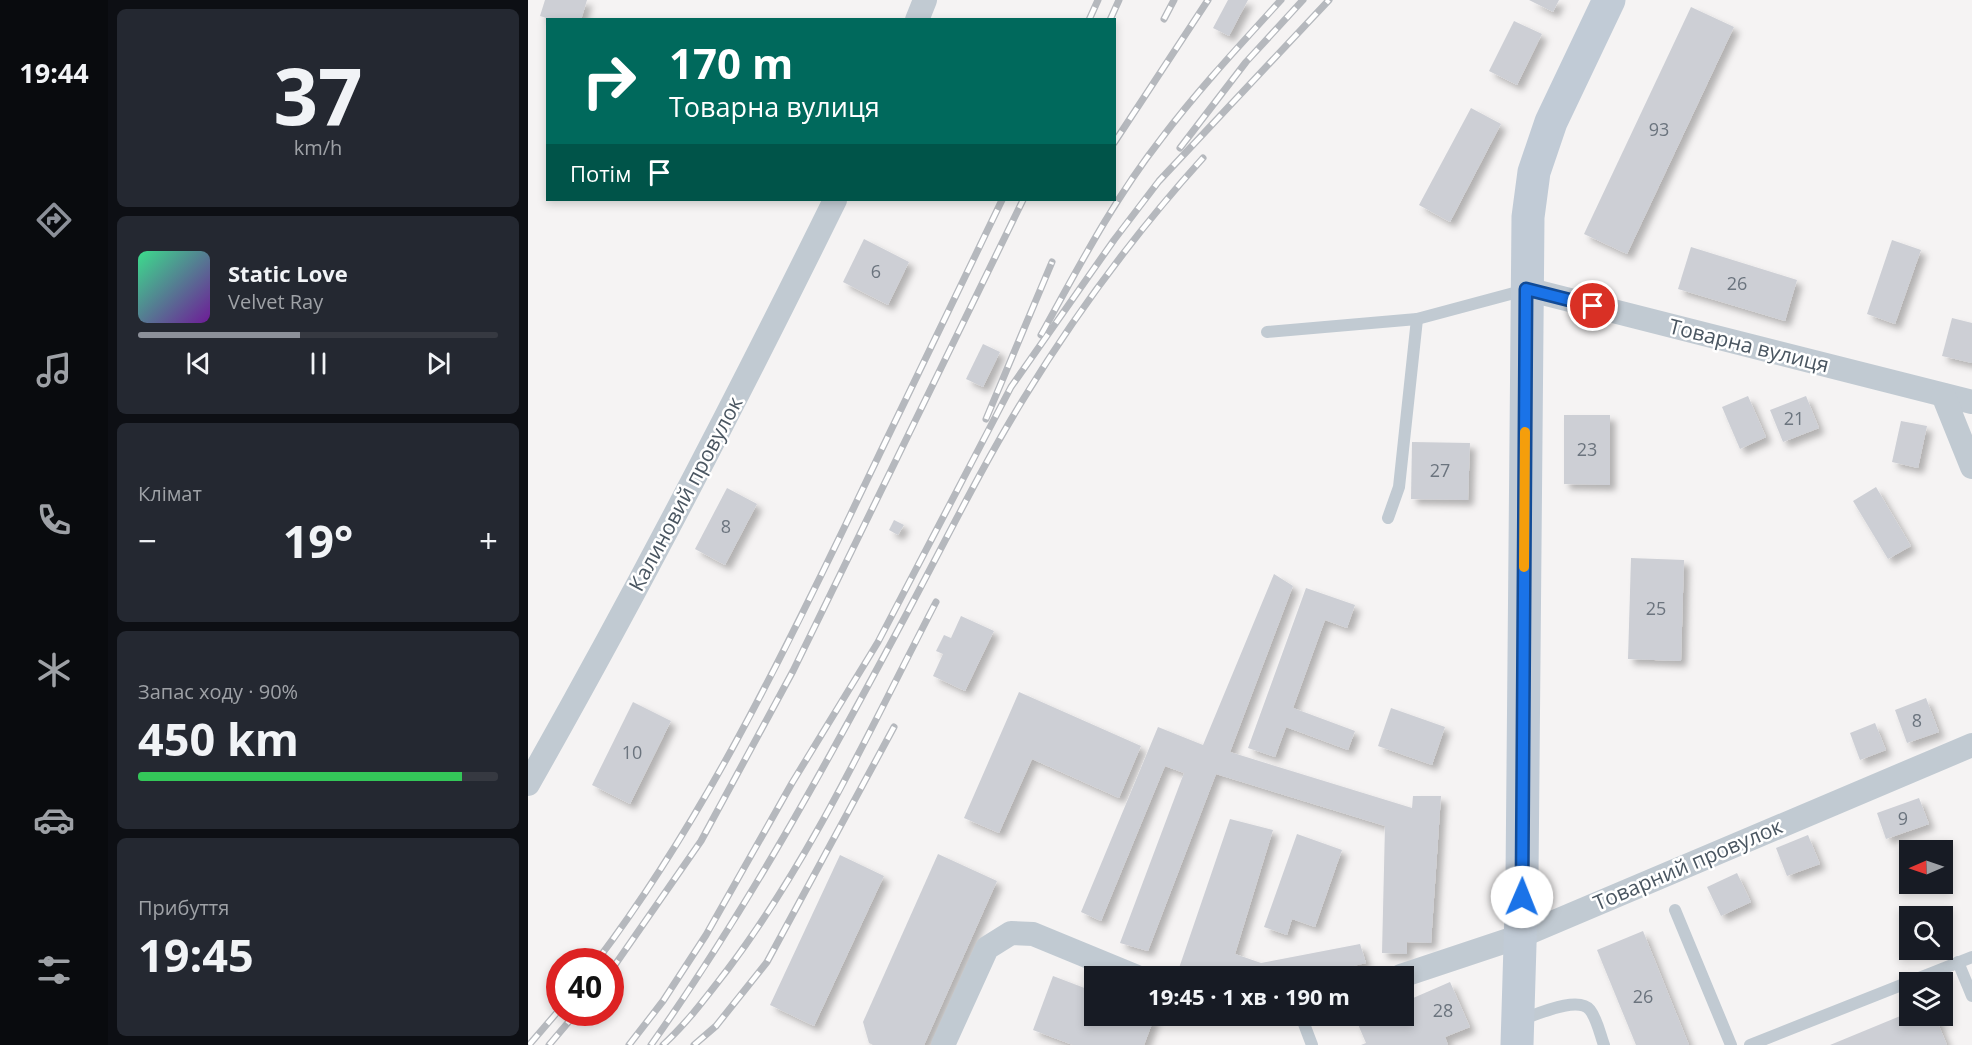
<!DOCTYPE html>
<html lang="uk">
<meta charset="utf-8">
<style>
body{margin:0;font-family:"Open Sans",sans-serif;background:#242831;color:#f1f3f6;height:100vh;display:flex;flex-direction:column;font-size:22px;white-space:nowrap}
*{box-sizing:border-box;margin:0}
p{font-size:20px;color:#9ea1a6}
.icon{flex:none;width:33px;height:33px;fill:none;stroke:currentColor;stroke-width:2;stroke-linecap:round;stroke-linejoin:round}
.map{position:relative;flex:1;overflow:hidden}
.details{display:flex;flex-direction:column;gap:9px;padding:9px;background:#0d0f14;width:420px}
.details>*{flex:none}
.hud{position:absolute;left:18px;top:18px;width:570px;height:183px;border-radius:0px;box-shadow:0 3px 9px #0003;background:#00695c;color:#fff;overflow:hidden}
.needle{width:39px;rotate:268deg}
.fabs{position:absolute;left:1371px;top:840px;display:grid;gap:12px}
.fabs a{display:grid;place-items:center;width:54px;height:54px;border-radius:0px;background:#171b24;box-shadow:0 3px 9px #0003;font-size:30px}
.speed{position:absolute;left:18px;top:948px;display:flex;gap:12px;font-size:30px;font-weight:700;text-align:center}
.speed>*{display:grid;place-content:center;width:78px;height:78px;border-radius:50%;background:#171b24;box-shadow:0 3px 9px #0003;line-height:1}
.speed .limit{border:9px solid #d22;background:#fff;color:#111}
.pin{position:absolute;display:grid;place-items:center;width:51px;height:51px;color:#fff;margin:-26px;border:3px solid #fff;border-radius:50%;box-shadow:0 2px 6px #0007}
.me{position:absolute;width:66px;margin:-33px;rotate:1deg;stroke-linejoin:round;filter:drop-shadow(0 0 4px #0008)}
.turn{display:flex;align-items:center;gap:21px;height:126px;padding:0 24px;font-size:27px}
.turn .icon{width:78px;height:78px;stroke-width:2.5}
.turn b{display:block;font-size:42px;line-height:51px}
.then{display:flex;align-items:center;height:57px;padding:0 24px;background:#0003;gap:12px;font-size:22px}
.big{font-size:45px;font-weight:700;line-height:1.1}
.details .tile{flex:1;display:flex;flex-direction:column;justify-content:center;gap:9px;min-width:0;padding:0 21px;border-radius:9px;background:#242831}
.details .dial{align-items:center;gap:0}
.dial b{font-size:78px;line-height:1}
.song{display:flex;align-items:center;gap:18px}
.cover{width:72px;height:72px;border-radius:9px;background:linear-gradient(135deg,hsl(150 70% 55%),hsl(280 70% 35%))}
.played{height:6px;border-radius:3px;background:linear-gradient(90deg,#8c9099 45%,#363941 45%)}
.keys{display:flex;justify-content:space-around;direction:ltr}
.heat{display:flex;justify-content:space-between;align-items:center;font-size:33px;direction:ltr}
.charge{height:9px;border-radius:4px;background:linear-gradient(90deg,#34c759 90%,#363941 0)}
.trip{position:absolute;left:556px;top:966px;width:330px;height:60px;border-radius:0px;background:#171b24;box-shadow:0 3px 9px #0003;font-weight:700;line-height:60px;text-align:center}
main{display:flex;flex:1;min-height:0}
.tab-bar{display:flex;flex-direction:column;width:108px;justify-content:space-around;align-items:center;background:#090b0e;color:#9ea1a6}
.tab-bar .icon{width:42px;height:42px}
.tab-bar .on{color:#8c9099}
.tab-bar b{font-size:27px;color:#f1f3f6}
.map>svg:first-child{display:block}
.building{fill:#cdcfd5;filter:url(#shadow)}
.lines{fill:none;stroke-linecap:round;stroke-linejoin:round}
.lane{stroke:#c1cad2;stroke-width:12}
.street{stroke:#c1cad2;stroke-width:24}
.secondary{stroke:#c1cbd6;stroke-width:33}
.rail-casing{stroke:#b5b8bd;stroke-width:7}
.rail{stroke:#fff;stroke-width:4.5;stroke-dasharray:14;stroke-linecap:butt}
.route-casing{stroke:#114b97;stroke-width:15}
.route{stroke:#1a73e8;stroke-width:10}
.slow{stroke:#f59e0b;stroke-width:10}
.labels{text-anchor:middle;stroke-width:5;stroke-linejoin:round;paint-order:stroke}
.number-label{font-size:18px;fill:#6b747e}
.street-label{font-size:21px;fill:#4a5661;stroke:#fff}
</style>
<main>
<nav class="tab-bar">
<b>19:44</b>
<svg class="icon on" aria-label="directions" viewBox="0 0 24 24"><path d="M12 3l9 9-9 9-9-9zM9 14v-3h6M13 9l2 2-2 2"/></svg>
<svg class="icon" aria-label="music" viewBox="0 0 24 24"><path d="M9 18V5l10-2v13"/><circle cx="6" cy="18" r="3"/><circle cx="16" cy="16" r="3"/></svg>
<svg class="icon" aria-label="phone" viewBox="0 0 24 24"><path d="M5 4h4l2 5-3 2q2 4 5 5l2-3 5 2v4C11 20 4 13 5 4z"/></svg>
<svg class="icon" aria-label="climate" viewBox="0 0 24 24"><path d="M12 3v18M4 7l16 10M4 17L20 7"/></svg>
<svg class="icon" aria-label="car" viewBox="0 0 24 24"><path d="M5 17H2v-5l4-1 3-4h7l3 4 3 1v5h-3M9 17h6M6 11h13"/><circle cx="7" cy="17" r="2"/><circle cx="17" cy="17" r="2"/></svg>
<svg class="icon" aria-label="filters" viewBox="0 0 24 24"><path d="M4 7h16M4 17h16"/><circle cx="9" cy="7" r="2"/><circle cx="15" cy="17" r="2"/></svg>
</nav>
<section class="details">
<div class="tile dial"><b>37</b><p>km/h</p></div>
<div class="tile">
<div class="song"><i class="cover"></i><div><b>Static Love</b><p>Velvet Ray</p></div></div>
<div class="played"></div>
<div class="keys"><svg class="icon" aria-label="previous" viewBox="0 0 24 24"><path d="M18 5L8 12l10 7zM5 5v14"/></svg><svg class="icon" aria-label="pause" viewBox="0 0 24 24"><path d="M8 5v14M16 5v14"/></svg><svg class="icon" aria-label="next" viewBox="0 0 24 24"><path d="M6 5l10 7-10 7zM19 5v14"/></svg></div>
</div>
<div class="tile"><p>Клімат</p>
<div class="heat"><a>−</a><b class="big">19°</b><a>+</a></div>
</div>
<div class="tile"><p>Запас ходу · 90%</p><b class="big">450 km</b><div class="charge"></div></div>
<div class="tile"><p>Прибуття</p><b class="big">19:45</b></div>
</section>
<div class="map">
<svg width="1444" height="1045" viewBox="0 0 1444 1045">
<defs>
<filter id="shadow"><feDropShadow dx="5.5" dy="5.5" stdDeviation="3" flood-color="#0004"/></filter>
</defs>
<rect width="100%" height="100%" fill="#f5f3f3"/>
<g class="building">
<polygon points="17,0 59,0 53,20 25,20 12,16"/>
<polygon points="700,0 720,0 701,36 685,28"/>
<polygon points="1001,0 1031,0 1025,12"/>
<polygon points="1163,7 1206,27 1099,254 1056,234"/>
<polygon points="986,21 1014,34 989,85 961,71"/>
<polygon points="943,108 973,124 922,222 891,205"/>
<polygon points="336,239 381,262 360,305 315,282"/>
<polygon points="1364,240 1393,250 1367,324 1339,314"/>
<polygon points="1163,247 1269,280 1257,321 1150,289"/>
<polygon points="1424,318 1444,323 1444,363 1414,356"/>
<polygon points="455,344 472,352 455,387 438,379"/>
<polygon points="1220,396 1238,437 1212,449 1194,407"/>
<polygon points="1278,396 1291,428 1255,442 1242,410"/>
<polygon points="1036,415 1082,415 1082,485 1036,484"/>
<polygon points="1373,421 1399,426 1390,468 1364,462"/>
<polygon points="884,442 942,443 940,500 883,499"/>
<polygon points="1348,487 1383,546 1360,559 1325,501"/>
<polygon points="199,488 229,504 197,565 167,549"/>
<polygon points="366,520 376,525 370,535 361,530"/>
<polygon points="1103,558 1156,560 1153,661 1100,659"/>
<polygon points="746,574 765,586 702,752 884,808 885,796 913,796 903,943 879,942 879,954 854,953 857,826 688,774 620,951 592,943 656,773 637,766 573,921 553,912 630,727 675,745"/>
<polygon points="778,588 827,605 819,628 797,620 765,708 827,731 820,750 758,727 747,757 720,748"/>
<polygon points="433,616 466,631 437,691 405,676 415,654 408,651 416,635 423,638"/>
<polygon points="491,692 613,746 591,798 504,759 471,833 436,818"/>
<polygon points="1398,698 1411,732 1379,743 1367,710"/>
<polygon points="105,702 143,721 102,804 64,785"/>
<polygon points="863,708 917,727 904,765 850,746"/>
<polygon points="1347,723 1358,750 1332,760 1322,733"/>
<polygon points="1391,798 1401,824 1358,839 1349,813"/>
<polygon points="702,819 745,830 707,954 733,963 832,944 838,963 782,976 673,976 650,971"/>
<polygon points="769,834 814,850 787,927 764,919 759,935 736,927"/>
<polygon points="1280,835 1292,864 1259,876 1248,848"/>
<polygon points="410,854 469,881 396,1045 345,1045 341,1043 335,1022"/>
<polygon points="312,855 356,876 286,1026 242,1005"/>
<polygon points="1209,873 1223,902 1193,916 1179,887"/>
<polygon points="1115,931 1161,1045 1108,1045 1069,950"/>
<polygon points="525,976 567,992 567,1016 627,1016 616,1045 545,1045 505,1030"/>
<polygon points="922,982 942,1027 917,1037 920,1045 833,1045 838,1043 829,1022 844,1016 876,1016 876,1002"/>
<polygon points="1382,1012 1382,1016 1407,1016 1419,1045 1302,1045"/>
</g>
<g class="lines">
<g class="lane">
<polyline points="739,332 889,319 997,290"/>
<polyline points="860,518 871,487 889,319"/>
<polyline points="1147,910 1203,1045"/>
<polyline points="1430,962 1444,996"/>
<polyline points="773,1016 784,1045"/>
<path d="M992,1020C1008,1015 1050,995 1062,1010C1069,1019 1072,1034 1076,1045"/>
<polyline points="1222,1045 1444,957"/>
</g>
<g class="street">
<polyline points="389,20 397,0"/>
<polyline points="998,289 1444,402"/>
<polyline points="1415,395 1444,467"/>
<path d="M0,784C109,592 210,397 307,200"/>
<polyline points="873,976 993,936 1444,745"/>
<polyline points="415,1045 459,948 483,933 505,934 607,976"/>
</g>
<polyline class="secondary" points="989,1045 994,878 1000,217 1006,172 1023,122 1081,0"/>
<defs>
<g id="rail">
<polyline points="636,19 646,0"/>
<polyline points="561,20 570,0"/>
<polyline points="582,20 591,0"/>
<polyline points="586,143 680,0"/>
<polyline points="652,148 718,62 775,0"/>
<path d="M513,335C550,268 586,199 633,139C670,90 712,45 753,0"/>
<polyline points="458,419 524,262"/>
<path d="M68,962C170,827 244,677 317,526C369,417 422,308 474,200"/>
<polyline points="82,972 173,841 265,671 495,200"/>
<polyline points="1,1045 32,1009"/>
<polyline points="21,1045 49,1012"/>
<polyline points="101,1045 135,1001 178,935 264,783 350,642 483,387 586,240 631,181 801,0"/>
<path d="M123,1045C219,910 300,761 378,615C417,542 453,468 496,398C548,313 609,231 675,158"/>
<path d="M135,1045C160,1022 179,996 200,969C285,856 343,727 408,602"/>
<polyline points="166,1045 188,1026 239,962 366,727"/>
</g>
</defs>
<use href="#rail" class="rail-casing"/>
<use href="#rail" class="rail"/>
</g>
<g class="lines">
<defs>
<polyline id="route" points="994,897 998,289 1065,306"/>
</defs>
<use href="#route" class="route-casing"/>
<use href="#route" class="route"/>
<polyline class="slow" points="996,567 997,432"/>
</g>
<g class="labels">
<g class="number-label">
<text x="1131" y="136">93</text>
<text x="348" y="278">6</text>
<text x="1209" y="290">26</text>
<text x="1266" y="425">21</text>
<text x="1059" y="456">23</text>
<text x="912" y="477">27</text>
<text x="198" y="533">8</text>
<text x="1128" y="615">25</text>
<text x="1389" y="727">8</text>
<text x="104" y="759">10</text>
<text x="1375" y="825">9</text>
<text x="1115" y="1003">26</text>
<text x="915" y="1017">28</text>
</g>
<g class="street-label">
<text transform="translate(1221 346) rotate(14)" y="7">Товарна вулиця</text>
<text transform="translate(158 494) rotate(-62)" y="7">Калиновий провулок</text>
<text transform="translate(1160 865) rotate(-23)" y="7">Товарний провулок</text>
</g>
</g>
</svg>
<div class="fabs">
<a><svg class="needle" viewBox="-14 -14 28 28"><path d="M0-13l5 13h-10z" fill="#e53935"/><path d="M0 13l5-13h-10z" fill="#9ea1a6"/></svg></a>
<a><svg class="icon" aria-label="search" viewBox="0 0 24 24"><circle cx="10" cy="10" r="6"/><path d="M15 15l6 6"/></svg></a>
<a><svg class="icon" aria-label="layers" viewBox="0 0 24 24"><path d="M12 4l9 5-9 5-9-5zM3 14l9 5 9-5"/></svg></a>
</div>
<div class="speed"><div class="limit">40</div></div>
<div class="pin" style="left:1065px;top:306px;background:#d93025"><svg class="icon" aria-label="arrive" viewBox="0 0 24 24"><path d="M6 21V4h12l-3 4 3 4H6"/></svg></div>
<svg class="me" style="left:994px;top:897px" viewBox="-20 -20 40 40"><circle r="19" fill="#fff"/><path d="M0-13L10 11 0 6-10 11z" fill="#1a73e8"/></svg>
<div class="trip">19:45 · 1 хв · 190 m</div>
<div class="hud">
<div class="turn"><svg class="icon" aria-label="right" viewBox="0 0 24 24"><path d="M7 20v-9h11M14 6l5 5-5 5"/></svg><div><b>170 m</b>Товарна вулиця</div></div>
<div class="then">Потім<svg class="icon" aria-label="arrive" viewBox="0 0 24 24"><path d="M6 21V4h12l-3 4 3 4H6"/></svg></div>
</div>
</div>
</main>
